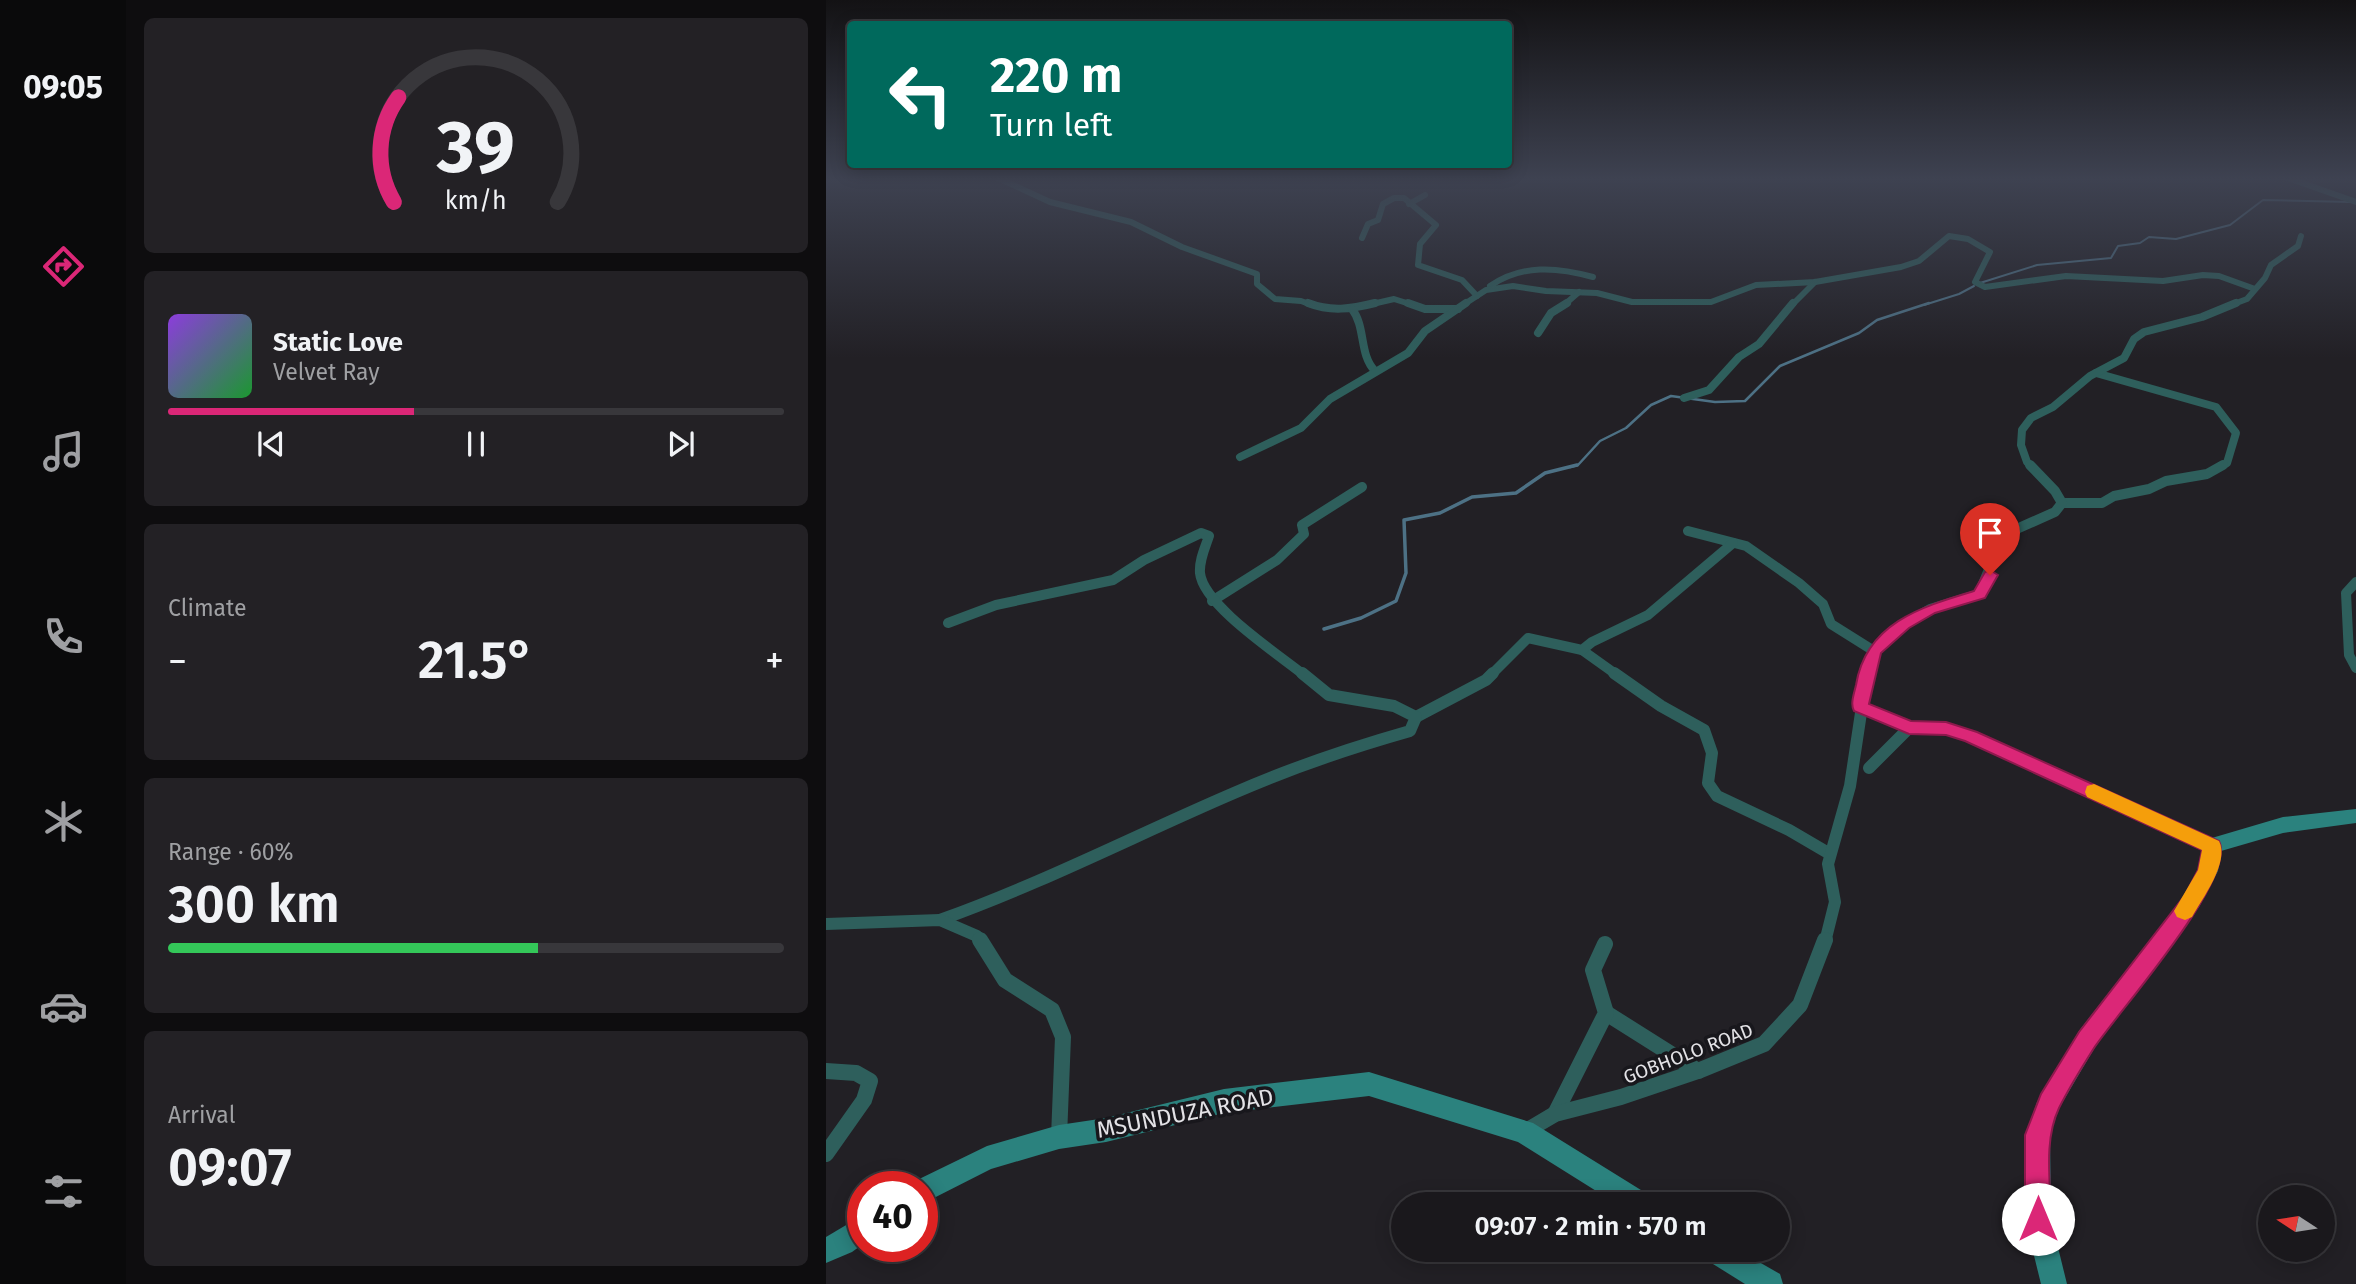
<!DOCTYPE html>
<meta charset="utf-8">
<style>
body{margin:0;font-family:"Fira Sans",sans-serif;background:#232125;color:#f1f3f6;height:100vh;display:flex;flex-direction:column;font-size:26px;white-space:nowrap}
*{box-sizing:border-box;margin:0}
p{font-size:23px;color:#9fa0a3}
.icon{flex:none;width:38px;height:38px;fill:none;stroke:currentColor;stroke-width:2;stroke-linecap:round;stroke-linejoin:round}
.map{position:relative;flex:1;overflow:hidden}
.panel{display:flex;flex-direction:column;gap:18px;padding:18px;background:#0e0d0f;width:700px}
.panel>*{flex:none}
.top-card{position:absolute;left:21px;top:21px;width:665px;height:147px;border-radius:7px;box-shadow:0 4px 18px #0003,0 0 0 2px #38373b;background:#00695c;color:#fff;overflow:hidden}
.needle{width:46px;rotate:282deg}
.tools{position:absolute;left:1432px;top:1185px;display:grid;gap:14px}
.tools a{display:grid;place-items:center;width:77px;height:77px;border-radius:50%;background:#1a181c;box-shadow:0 4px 18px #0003,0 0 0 2px #38373b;font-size:35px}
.speed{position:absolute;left:21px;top:1171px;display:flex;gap:14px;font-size:35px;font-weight:700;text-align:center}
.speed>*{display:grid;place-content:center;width:91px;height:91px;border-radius:50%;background:#1a181c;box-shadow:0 4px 18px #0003,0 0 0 2px #38373b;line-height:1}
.speed .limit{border:10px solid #d22;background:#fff;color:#111}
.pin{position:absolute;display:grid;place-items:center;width:60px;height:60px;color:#fff;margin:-72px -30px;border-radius:50% 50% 50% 0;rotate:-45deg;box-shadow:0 0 7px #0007}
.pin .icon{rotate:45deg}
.me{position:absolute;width:77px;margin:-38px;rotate:0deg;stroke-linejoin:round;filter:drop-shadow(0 0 5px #0008)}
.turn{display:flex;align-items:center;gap:24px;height:147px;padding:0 28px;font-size:32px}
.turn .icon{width:91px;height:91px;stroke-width:2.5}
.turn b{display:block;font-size:49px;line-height:60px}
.big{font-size:52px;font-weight:600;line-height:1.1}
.panel .card{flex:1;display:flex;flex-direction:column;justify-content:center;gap:10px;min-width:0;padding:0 24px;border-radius:10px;background:#232125}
.panel .dial{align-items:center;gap:0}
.dial svg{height:182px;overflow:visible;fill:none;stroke:#38373b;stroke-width:7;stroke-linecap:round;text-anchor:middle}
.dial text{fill:#f1f3f6;stroke:none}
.song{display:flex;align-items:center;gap:21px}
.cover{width:84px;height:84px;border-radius:10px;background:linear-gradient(135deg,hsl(270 70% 55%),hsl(130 70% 35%))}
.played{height:7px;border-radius:4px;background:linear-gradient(90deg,#db2777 40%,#38373b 40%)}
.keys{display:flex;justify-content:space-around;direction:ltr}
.heat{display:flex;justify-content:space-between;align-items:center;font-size:38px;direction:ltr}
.charge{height:10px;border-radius:5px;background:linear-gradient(90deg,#34c759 60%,#38373b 0)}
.trip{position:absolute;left:565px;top:1192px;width:399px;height:70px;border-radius:35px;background:#1a181c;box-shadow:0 4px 18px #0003,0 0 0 2px #38373b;font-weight:600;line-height:70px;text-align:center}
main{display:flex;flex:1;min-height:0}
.tab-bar{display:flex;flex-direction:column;width:126px;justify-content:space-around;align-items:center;background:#0a0a0b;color:#9fa0a3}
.tab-bar .icon{width:49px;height:49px}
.tab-bar .selected{color:#db2777}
.tab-bar b{font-size:32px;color:#f1f3f6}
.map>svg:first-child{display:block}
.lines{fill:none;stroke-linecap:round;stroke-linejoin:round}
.stream-far2{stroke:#4d7185;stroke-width:2}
.stream-far1{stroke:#4d7185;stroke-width:2.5}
.stream{stroke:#4d7185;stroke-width:3.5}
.street-far4{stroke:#2e5f5c;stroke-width:6}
.street-far3{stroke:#2e5f5c;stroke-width:8}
.street-far2{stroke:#2e5f5c;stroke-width:10}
.street-far1{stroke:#2e5f5c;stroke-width:12}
.street{stroke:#2e5f5c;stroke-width:16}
.secondary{fill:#2b827e;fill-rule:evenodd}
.route{fill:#db2777;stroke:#8e194d;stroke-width:2}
.slow{fill:#f59e0b}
.labels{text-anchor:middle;stroke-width:7;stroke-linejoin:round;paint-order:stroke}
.street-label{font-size:19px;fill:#e3e2e6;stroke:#18171c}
.near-street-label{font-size:23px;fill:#e3e2e6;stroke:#18171c}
</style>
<main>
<nav class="tab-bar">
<b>09:05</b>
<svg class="icon selected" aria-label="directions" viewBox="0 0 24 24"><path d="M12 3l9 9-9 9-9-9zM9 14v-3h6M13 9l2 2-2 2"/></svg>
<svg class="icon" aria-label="music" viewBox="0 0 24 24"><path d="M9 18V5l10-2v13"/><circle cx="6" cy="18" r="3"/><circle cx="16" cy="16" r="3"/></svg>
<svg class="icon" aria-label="phone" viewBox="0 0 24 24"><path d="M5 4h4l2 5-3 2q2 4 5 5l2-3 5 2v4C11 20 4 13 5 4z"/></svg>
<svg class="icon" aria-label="climate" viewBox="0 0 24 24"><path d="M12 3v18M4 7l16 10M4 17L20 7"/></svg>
<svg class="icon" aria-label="car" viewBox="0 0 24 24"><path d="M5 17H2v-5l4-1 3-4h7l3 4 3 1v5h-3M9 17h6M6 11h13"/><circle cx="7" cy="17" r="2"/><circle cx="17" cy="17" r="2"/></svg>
<svg class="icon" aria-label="filters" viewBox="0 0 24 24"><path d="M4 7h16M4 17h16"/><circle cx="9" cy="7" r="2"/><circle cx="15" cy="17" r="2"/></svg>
</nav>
<section class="panel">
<div class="card dial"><svg viewBox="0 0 100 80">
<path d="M14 69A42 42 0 1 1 86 69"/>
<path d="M14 69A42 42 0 0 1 16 23" stroke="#db2777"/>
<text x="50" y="56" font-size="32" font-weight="700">39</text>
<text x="50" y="72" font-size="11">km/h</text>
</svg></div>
<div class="card">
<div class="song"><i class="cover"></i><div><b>Static Love</b><p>Velvet Ray</p></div></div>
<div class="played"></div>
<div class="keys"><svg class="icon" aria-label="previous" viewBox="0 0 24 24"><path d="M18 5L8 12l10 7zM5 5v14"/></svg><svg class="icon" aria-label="pause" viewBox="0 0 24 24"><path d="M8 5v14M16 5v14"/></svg><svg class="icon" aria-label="next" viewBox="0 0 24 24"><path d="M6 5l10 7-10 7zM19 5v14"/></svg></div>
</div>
<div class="card"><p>Climate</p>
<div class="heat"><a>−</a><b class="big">21.5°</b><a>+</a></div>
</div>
<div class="card"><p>Range · 60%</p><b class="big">300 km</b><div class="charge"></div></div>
<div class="card"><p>Arrival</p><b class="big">09:07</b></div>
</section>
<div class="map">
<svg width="1530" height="1284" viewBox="0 0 1530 1284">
<rect width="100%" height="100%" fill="#222025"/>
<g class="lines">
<g class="stream-far2">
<polyline points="1154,283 1211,265 1285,258 1292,246 1314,243 1323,237 1350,239 1404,225 1437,200 1525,202"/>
<polyline points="1098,305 1133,294 1148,286"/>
</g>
<polyline class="stream-far1" points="744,467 752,465 774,441 800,428 825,405 845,396 889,402 919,401 954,366 1033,333 1051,320 1103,303"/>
<polyline class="stream" points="498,629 535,618 570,601 580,573 578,520 614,513 646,497 690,493 719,473 751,465"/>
<g class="street-far4">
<polyline points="172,178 224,202 305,222 356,247 431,274 431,284 449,299 475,301 486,305"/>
<polyline points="1462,178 1530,202"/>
<polyline points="583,204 599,195"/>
<polyline points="536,238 542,224 552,220 557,204 568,198 578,198 610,225 594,244 592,265 636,280 651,296"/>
<path d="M664,286C696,264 731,267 767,277"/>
<polyline points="542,305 568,299 587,305"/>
<polyline points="637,305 660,290 687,286 720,291 771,293 806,302 885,302 930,285 989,282 1075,267 1093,261 1123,236 1142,239 1164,252 1149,282 1159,287 1240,276 1337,281 1377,275 1393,276 1429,289"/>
<polyline points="738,305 753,292"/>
<polyline points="966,305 989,282"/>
<polyline points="1405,305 1421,299 1439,278 1445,265 1472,246 1475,236"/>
</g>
<g class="street-far3">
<path d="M482,303C505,312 525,309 549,303"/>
<polyline points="582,303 599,309 632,309"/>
<path d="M526,309C540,327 533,355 549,371"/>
<polyline points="712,333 725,313 741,303"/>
<polyline points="1270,373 1390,407 1410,433 1401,463 1394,467"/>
<polyline points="858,398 883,390 913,357 933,344 967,303"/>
<polyline points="414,457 475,428 504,399 582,353 599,331 640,303"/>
<polyline points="1206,467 1201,462 1195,445 1196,430 1205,418 1227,407 1264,376 1298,358 1308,339 1318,332 1376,317 1410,303"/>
</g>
<g class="street-far2">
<polyline points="1236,503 1276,503 1288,496 1323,489 1340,481 1381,474 1397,465"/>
<polyline points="862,531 920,546 973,583 997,604 1005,624 1048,651"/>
<polyline points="1530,582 1520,593 1523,655 1530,668"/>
<polyline points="386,601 451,560 478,534 476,525 536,487"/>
<path d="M122,623L170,605L287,580L318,560L375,533L383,536C379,548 373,560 374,573C377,605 452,654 478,675"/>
<polyline points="756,650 791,675"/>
<polyline points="665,675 702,638 756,650 766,642 822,615 907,543"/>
<polyline points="1040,675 1048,651 1078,624 1104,609 1153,594 1177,535 1229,512 1236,503 1229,491 1204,465"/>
</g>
<g class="street-far1">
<polyline points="788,673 835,706 878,730 886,753 882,783 891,796 963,830 1004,854"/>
<polyline points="1034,707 1083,728 1120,729 1145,736 1386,846"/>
<polyline points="590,717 660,680 667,673"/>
<polyline points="1043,768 1083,728"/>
<path d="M114,920C215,884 310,835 408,793C465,768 524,748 584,731L590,717L568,706L503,695L476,673"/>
<polyline points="0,924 114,920 151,936 155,942"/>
<polyline points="999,942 1009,902 1002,864 1024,786 1041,673"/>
</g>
<g class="street">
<polyline points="154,940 179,980 226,1010 237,1037 233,1137"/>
<polyline points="780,1013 872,1071"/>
<polyline points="0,1071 30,1073 44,1081 38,1100 0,1154"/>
<polyline points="729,1114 780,1013 767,970 779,944"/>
<polyline points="700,1131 729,1114 795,1097 872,1071 938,1044 974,1005 999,940"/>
</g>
<g class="secondary">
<polygon points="1530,809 1530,823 1457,833 1395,851 1392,871 1373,907 1269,1047 1233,1108 1224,1135 1225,1219 1241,1284 1215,1284 1199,1219 1200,1135 1211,1102 1253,1031 1359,895 1372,870 1379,840 1457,817"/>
<polygon points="543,1072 707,1123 823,1195 827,1204 791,1204 692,1142 543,1096 398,1113 280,1142 233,1149 165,1169 96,1204 96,1186 85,1186 87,1182 161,1146 233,1125 280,1118 398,1089"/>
<polygon points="37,1215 37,1244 26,1252 0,1263 0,1237"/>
<polygon points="875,1250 912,1250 954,1274 957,1284 919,1284 879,1259"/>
</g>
</g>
<linearGradient id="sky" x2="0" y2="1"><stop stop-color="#131214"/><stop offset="0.5" stop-color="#3e4251"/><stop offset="1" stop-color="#3e4251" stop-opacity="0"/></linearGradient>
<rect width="1530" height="358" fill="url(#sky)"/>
<path class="route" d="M1164,570L1172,575L1159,598L1109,613L1083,628L1055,653L1043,704L1085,721L1120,722L1151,732L1393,841C1412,878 1292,1012 1268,1048C1256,1067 1243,1088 1233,1108C1217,1142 1225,1183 1225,1219L1221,1229L1212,1232L1203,1229L1199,1219V1135L1215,1094L1253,1032L1359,895L1372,870L1376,850L1139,741L1120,735L1083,734L1028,711C1024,704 1028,694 1030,685C1040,623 1095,607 1148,591L1159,572Z"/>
<path class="slow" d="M1268,784L1393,841C1404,862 1376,899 1366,917L1359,920L1351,917L1348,911L1372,870L1376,850L1261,797L1259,792L1261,786Z"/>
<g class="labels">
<g class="street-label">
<text transform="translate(862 1053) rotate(-21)" y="7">GOBHOLO ROAD</text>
</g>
<g class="near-street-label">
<text transform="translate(359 1113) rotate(-11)" y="8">MSUNDUZA ROAD</text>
</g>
</g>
</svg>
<div class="tools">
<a><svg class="needle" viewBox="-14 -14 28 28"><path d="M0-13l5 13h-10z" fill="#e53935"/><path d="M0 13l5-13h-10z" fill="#9fa0a3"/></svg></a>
</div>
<div class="speed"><div class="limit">40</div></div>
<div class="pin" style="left:1164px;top:575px;background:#d93025"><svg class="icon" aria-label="arrive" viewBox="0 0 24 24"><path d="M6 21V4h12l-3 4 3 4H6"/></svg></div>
<svg class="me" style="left:1212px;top:1219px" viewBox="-20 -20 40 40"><circle r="19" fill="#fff"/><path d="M0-13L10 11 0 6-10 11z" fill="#db2777"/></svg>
<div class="trip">09:07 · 2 min · 570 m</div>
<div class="top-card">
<div class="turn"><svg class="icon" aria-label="left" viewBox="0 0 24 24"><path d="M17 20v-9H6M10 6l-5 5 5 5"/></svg><div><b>220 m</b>Turn left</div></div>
</div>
</div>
</main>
